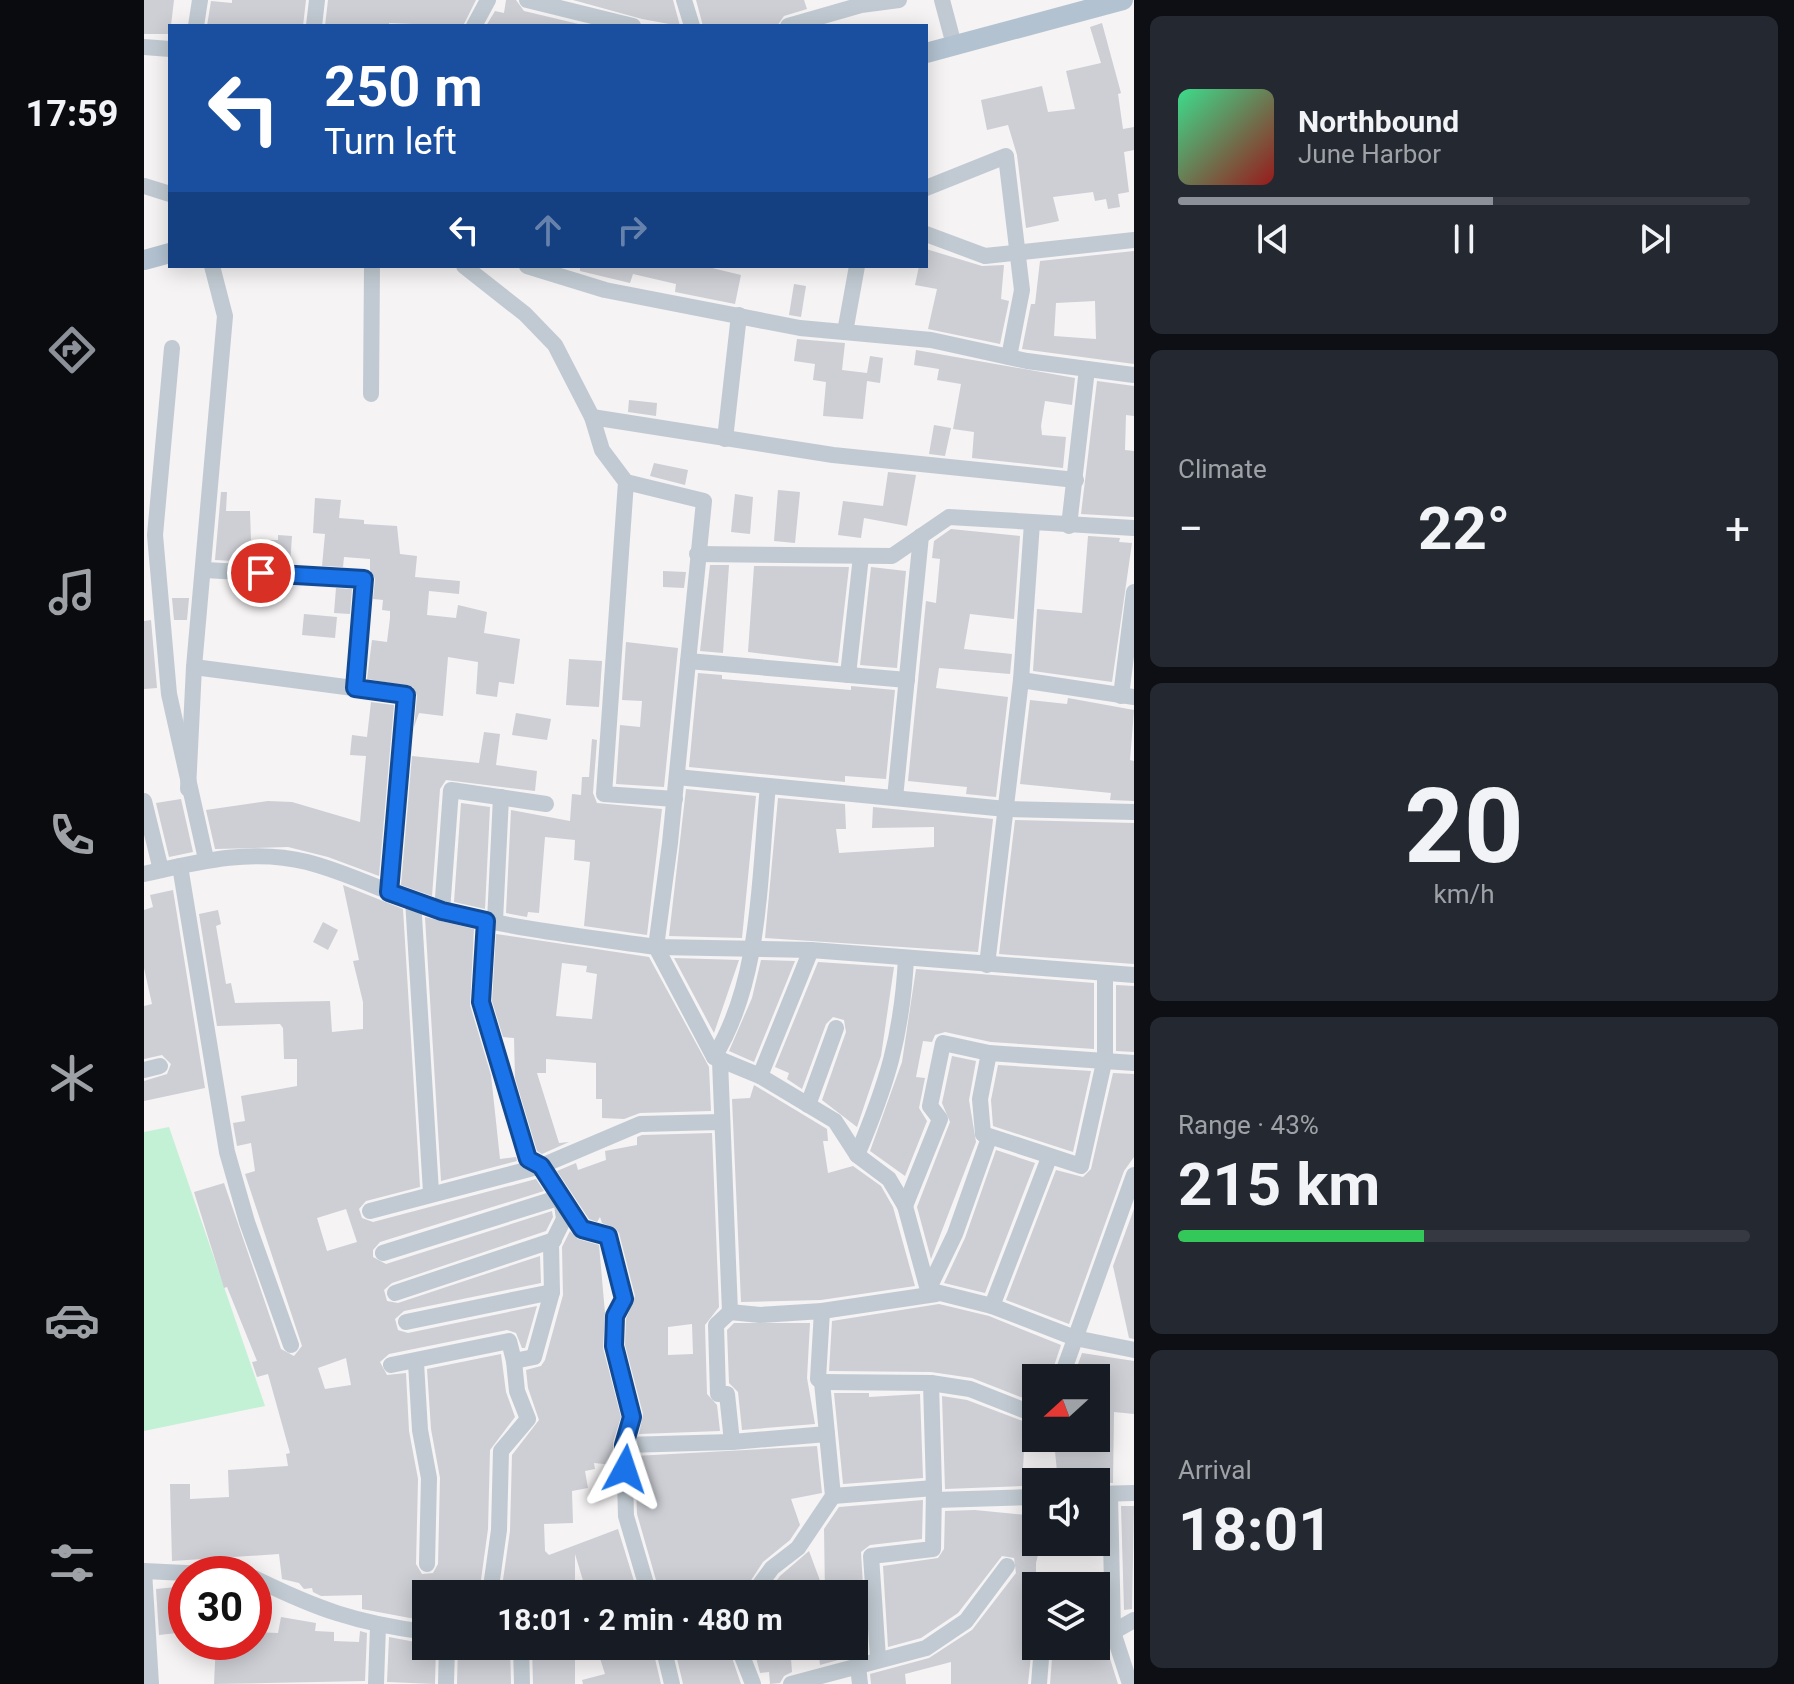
<!DOCTYPE html>
<meta charset="utf-8">
<style>
body{margin:0;font-family:Roboto,sans-serif;background:#242831;color:#f1f3f6;height:100vh;display:flex;flex-direction:column;font-size:30px;white-space:nowrap}
*{box-sizing:border-box;margin:0}
p{font-size:26px;color:#9ea1a6}
.icon{flex:none;width:44px;height:44px;fill:none;stroke:currentColor;stroke-width:2;stroke-linecap:round;stroke-linejoin:round}
.map{position:relative;flex:1;overflow:hidden}
.sheet{display:flex;flex-direction:column;gap:16px;padding:16px;background:#0d0f14;width:660px}
.sheet>*{flex:none}
.banner{position:absolute;left:24px;top:24px;width:760px;height:244px;border-radius:0px;box-shadow:0 4px 20px #0003;background:#1a4fa0;color:#fff;overflow:hidden}
.needle{width:52px;rotate:249deg}
.fabs{position:absolute;left:878px;top:1364px;display:grid;gap:16px}
.fabs a{display:grid;place-items:center;width:88px;height:88px;border-radius:0px;background:#171b24;box-shadow:0 4px 20px #0003;font-size:40px}
.speed{position:absolute;left:24px;top:1556px;display:flex;gap:16px;font-size:40px;font-weight:700;text-align:center}
.speed>*{display:grid;place-content:center;width:104px;height:104px;border-radius:50%;background:#171b24;box-shadow:0 4px 20px #0003;line-height:1}
.speed .limit{border:12px solid #d22;background:#fff;color:#111}
.pin{position:absolute;display:grid;place-items:center;width:68px;height:68px;color:#fff;margin:-34px;border:4px solid #fff;border-radius:50%;box-shadow:0 2px 8px #0007}
.me{position:absolute;width:88px;margin:-44px;rotate:5deg;stroke-linejoin:round;filter:drop-shadow(0 0 6px #0008)}
.turn{display:flex;align-items:center;gap:28px;height:168px;padding:0 24px;font-size:36px}
.turn .icon{width:104px;height:104px;stroke-width:2.5}
.turn b{display:block;font-size:56px;line-height:68px}
.lanes{display:flex;align-items:center;height:76px;padding:0 24px;background:#0003;justify-content:center;gap:40px;direction:ltr}
.lanes .off{opacity:.35}
.big{font-size:60px;font-weight:700;line-height:1.1}
.sheet .tile{flex:1;display:flex;flex-direction:column;justify-content:center;gap:12px;min-width:0;padding:0 28px;border-radius:12px;background:#242831}
.sheet .dial{align-items:center;gap:0}
.dial b{font-size:104px;line-height:1}
.song{display:flex;align-items:center;gap:24px}
.cover{width:96px;height:96px;border-radius:12px;background:linear-gradient(135deg,hsl(150 70% 55%),hsl(0 70% 35%))}
.played{height:8px;border-radius:4px;background:linear-gradient(90deg,#8c9099 55%,#363941 55%)}
.keys{display:flex;justify-content:space-around;direction:ltr}
.heat{display:flex;justify-content:space-between;align-items:center;font-size:44px;direction:ltr}
.charge{height:12px;border-radius:6px;background:linear-gradient(90deg,#34c759 43%,#363941 0)}
.trip{position:absolute;left:268px;top:1580px;width:456px;height:80px;border-radius:0px;background:#171b24;box-shadow:0 4px 20px #0003;font-weight:700;line-height:80px;text-align:center}
main{display:flex;flex:1;min-height:0}
.tab-bar{display:flex;flex-direction:column;width:144px;justify-content:space-around;align-items:center;background:#090b0e;color:#9ea1a6}
.tab-bar .icon{width:56px;height:56px}
.tab-bar .current{color:#8c9099}
.tab-bar b{font-size:36px;color:#f1f3f6}
.map>svg:first-child{display:block}
.green{fill:#c3f1d5}
.building{fill:#cdcfd5;fill-rule:evenodd}
.lines{fill:none;stroke-linecap:round;stroke-linejoin:round}
.minor{stroke:#c1cad2;stroke-width:16}
.major{stroke:#b3c2d1;stroke-width:20}
.route-casing{stroke:#114b97;stroke-width:20}
.route{stroke:#1a73e8;stroke-width:14}
</style>
<main>
<nav class="tab-bar">
<b>17:59</b>
<svg class="icon current" aria-label="directions" viewBox="0 0 24 24"><path d="M12 3l9 9-9 9-9-9zM9 14v-3h6M13 9l2 2-2 2"/></svg>
<svg class="icon" aria-label="music" viewBox="0 0 24 24"><path d="M9 18V5l10-2v13"/><circle cx="6" cy="18" r="3"/><circle cx="16" cy="16" r="3"/></svg>
<svg class="icon" aria-label="phone" viewBox="0 0 24 24"><path d="M5 4h4l2 5-3 2q2 4 5 5l2-3 5 2v4C11 20 4 13 5 4z"/></svg>
<svg class="icon" aria-label="climate" viewBox="0 0 24 24"><path d="M12 3v18M4 7l16 10M4 17L20 7"/></svg>
<svg class="icon" aria-label="car" viewBox="0 0 24 24"><path d="M5 17H2v-5l4-1 3-4h7l3 4 3 1v5h-3M9 17h6M6 11h13"/><circle cx="7" cy="17" r="2"/><circle cx="17" cy="17" r="2"/></svg>
<svg class="icon" aria-label="filters" viewBox="0 0 24 24"><path d="M4 7h16M4 17h16"/><circle cx="9" cy="7" r="2"/><circle cx="15" cy="17" r="2"/></svg>
</nav>
<div class="map">
<svg width="990" height="1684" viewBox="0 0 990 1684">
<rect width="100%" height="100%" fill="#f5f3f3"/>
<polygon class="green" points="25,1127 121,1406 0,1431 0,1132"/>
<g class="building">
<polygon points="0,0 30,0 26,34 0,34"/>
<polygon points="88,0 162,0 159,26 63,26 67,1 88,3"/>
<polygon points="184,0 332,0 319,26 245,23 245,26 181,26"/>
<polygon points="362,0 372,0 380,11 443,26 342,26 351,11 360,13"/>
<polygon points="429,0 529,0 536,26 498,19"/>
<polygon points="552,0 660,0 663,9 640,16 633,26 559,26"/>
<polygon points="958,23 977,93 974,94 979,129 990,127 990,150 980,152 985,192 974,194 976,207 964,209 962,199 951,201 949,192 909,197 915,221 882,228 873,155 864,125 843,130 837,100 898,86 904,112 931,109 922,71 957,63 946,27"/>
<polygon points="782,249 838,266 860,265 857,299 865,301 856,344 784,329 793,289 771,285 775,266 782,266"/>
<path d="M990,251V364L878,349L887,304H891L896,261ZM951,301L952,339L910,336L912,303Z"/>
<polygon points="436,266 560,266 597,275 591,304 531,292 532,284 489,274 486,283 436,271"/>
<polygon points="650,284 662,286 657,317 645,315"/>
<polygon points="653,339 701,343 698,370 723,373 726,356 739,358 736,383 723,381 719,419 679,416 682,382 669,380 671,364 650,361"/>
<polygon points="772,350 931,378 928,405 901,401 897,426 898,435 922,437 919,468 828,458 830,432 809,429 817,384 793,380 795,369 770,365"/>
<polygon points="953,381 990,386 990,416 982,415 981,450 990,451 990,517 937,514"/>
<polygon points="485,400 513,403 512,416 484,412"/>
<polygon points="790,425 807,428 801,456 785,454"/>
<polygon points="510,463 544,470 541,485 506,476"/>
<polygon points="744,472 772,475 763,526 720,518 717,538 694,535 699,501 739,506"/>
<polygon points="634,490 656,492 651,543 630,541"/>
<polygon points="77,492 83,492 82,511 106,511 107,540 134,540 134,535 148,536 146,564 71,560"/>
<polygon points="591,494 609,497 606,534 587,532"/>
<polygon points="171,498 197,500 195,518 220,520 220,524 253,526 256,554 273,556 271,577 316,581 315,594 285,591 283,615 312,618 314,605 343,612 340,633 376,639 370,684 355,682 353,697 332,694 334,662 304,657 299,716 275,713 270,727 273,696 269,687 223,679 228,640 243,642 246,618 246,611 238,610 239,600 229,599 231,579 226,570 226,559 200,557 199,567 178,566 181,534 169,533"/>
<polygon points="807,529 876,536 870,619 826,614 820,649 868,654 866,674 795,668 792,688 864,697 852,797 822,794 823,787 764,781 782,601 792,603 796,559 788,558 790,541"/>
<polygon points="944,536 976,538 975,542 988,543 968,682 889,671 893,609 938,613"/>
<polygon points="566,565 585,565 579,653 556,651"/>
<polygon points="610,566 705,567 694,663 604,652"/>
<polygon points="727,567 762,571 753,668 716,665"/>
<polygon points="519,571 542,572 540,588 519,587"/>
<polygon points="192,588 208,589 206,614 190,613"/>
<polygon points="28,598 45,598 43,620 30,620"/>
<polygon points="160,614 193,617 191,638 158,635"/>
<polygon points="7,620 13,688 0,689 0,621"/>
<polygon points="482,642 534,648 520,787 472,784 476,725 496,727 498,701 478,700"/>
<polygon points="425,659 458,661 455,707 422,705"/>
<polygon points="554,673 578,675 578,679 707,690 707,686 751,690 742,779 701,776 701,782 545,767"/>
<polygon points="924,698 990,710 986,760 990,761 990,801 966,800 967,793 876,784 886,700 923,704"/>
<polygon points="227,702 250,705 235,876 184,857 144,847 71,849 62,810 124,801 148,802 216,822 222,756 206,755 208,735 223,737"/>
<polygon points="372,713 407,719 403,740 368,735"/>
<polygon points="340,732 356,734 352,765 393,771 391,791 302,780 296,789 288,896 257,885 268,756 335,763"/>
<polygon points="448,739 453,740 449,793 453,803 518,809 503,935 440,926 446,862 430,860 431,840 401,837 395,913 384,912 383,917 362,913 367,810 426,821 428,794 437,795 438,777 445,777"/>
<polygon points="542,789 612,796 598,938 525,936"/>
<polygon points="634,798 701,804 702,829 692,829 695,853 790,847 790,827 728,828 729,807 849,819 834,952 621,938"/>
<polygon points="37,799 49,852 25,857 12,803"/>
<polygon points="317,803 346,807 341,909 310,902"/>
<polygon points="871,820 990,823 990,964 855,954"/>
<path d="M199,885L259,909L276,1187L222,1201L215,1209L218,1218L229,1222L392,1179L400,1191L236,1242L229,1250V1257L242,1264L408,1211L409,1217L402,1231L248,1283L240,1290L243,1301L254,1303L396,1256L397,1283L260,1311L251,1319L254,1330L264,1333L393,1306L381,1348H378L372,1333L363,1330L245,1354L236,1362L243,1375L262,1373L265,1431L274,1479L272,1564L278,1574L289,1573L294,1564L296,1478L287,1429L283,1369L357,1354L362,1392L371,1417L346,1450L344,1529L335,1594H282V1621L218,1609V1595L177,1596L169,1592L168,1588L160,1589L155,1583L138,1579L135,1554L28,1561L26,1484H46V1499L85,1497L84,1470L144,1466L142,1454L146,1453L124,1374L113,1377L108,1362L113,1361L83,1287L80,1288L50,1192L80,1183L137,1349L150,1356L158,1346L101,1174L111,1171L107,1143L93,1146L89,1123L101,1121L97,1096L153,1086V1059H140L139,1028L136,1024L73,1026L55,914L74,910L77,924L72,926L82,984L87,983L91,1003L186,1001L188,1032L219,1029V1002L209,961L215,960ZM202,1209L213,1242L183,1251L173,1218ZM202,1358L207,1385L181,1389L174,1368Z"/>
<polygon points="29,890 61,1088 0,1101 0,1081 23,1074 27,1064 18,1055 0,1059 0,1006 8,1004 0,968 0,910 9,907 6,895"/>
<polygon points="281,917 330,929 326,1005 347,1075 356,1159 372,1157 373,1161 297,1181"/>
<polygon points="179,922 194,930 184,950 169,942"/>
<path d="M352,934L505,957L565,1067L567,1111L496,1113L480,1119L458,1118V1099H452V1063L402,1059V1073H393L415,1143L425,1142L398,1154L393,1151L371,1078L370,1038L359,1037L348,1001ZM418,963L443,966L442,972L453,974L448,1019L412,1016Z"/>
<polygon points="530,958 595,960 570,1033"/>
<polygon points="617,960 651,961 610,1062 585,1051 608,998"/>
<polygon points="674,962 750,967 737,1056 713,1127 678,1100 702,1032 700,1020 689,1017 682,1024 658,1089 643,1079 645,1073 631,1067"/>
<polygon points="772,969 950,983 950,1049 847,1042 801,1032 791,1035 788,1042 779,1041 772,1077 781,1078 775,1108 783,1121 761,1176 726,1151 758,1062"/>
<polygon points="972,985 990,986 990,1052 972,1051"/>
<polygon points="808,1056 832,1061 825,1100 832,1142 787,1259 773,1207 806,1122 798,1103"/>
<polygon points="854,1065 947,1071 929,1152 849,1126 847,1100"/>
<polygon points="969,1073 990,1074 990,1157 980,1171 925,1324 862,1300 912,1170 939,1177 947,1169"/>
<polygon points="610,1085 683,1129 684,1141 679,1141 684,1173 709,1166 737,1186 749,1207 771,1286 677,1300 597,1302 588,1099 606,1098"/>
<path d="M568,1133L575,1307L561,1325L563,1394L573,1405L576,1431L495,1434L499,1414L481,1345L482,1319L491,1296L475,1233L471,1228L458,1223L456,1217L453,1222L445,1219L413,1171L432,1163L434,1170L462,1160L461,1151L493,1145V1137L498,1135ZM548,1324L549,1354L524,1355V1327Z"/>
<polygon points="852,1150 891,1163 841,1293 800,1283 821,1238"/>
<polygon points="990,1209 990,1339 985,1338 969,1266"/>
<polygon points="426,1231 434,1239 455,1245 461,1313 459,1348 477,1417 469,1442 470,1465 450,1463 451,1469 441,1471 444,1488 428,1491 429,1523 400,1524 401,1551 405,1555 474,1529 494,1594 443,1594 431,1554 431,1594 357,1594 366,1531 368,1455 395,1420 384,1388 382,1370 397,1366 401,1360 419,1295 418,1247"/>
<polygon points="795,1304 845,1316 917,1345 906,1378 892,1378 892,1403 828,1378 787,1372 685,1371 688,1321"/>
<polygon points="590,1323 666,1323 663,1378 671,1424 598,1430 594,1392 585,1383 583,1330"/>
<polygon points="938,1353 990,1361 990,1414 970,1412 969,1483 914,1482 910,1441 952,1438 952,1378 929,1378"/>
<polygon points="690,1393 725,1393 725,1397 776,1394 779,1478 699,1484"/>
<polygon points="798,1396 823,1400 892,1426 892,1450 880,1450 878,1486 801,1489"/>
<polygon points="673,1446 678,1493 647,1499 656,1525 646,1540 619,1562 598,1594 516,1594 493,1514 491,1456"/>
<polygon points="779,1500 778,1539 726,1545 717,1552 723,1652 676,1665 674,1646 710,1646 710,1594 681,1594 680,1529 695,1507"/>
<polygon points="977,1506 990,1506 988,1609 980,1610"/>
<polygon points="831,1510 892,1516 890,1541 897,1542 892,1563 892,1607 884,1684 807,1684 807,1662 761,1674 762,1684 727,1684 726,1674 785,1658 828,1630 872,1573 870,1558 858,1556 814,1613 777,1638 744,1647 739,1566 794,1558 800,1549 801,1511"/>
<polygon points="665,1551 681,1594 623,1594 636,1576"/>
<polygon points="42,1586 42,1632 15,1635 12,1589"/>
<polygon points="137,1617 172,1623 171,1631 190,1632 190,1641 215,1642 216,1631 223,1633 221,1681 70,1684 72,1642 110,1642 110,1632 134,1633"/>
<polygon points="245,1637 292,1646 291,1684 243,1682"/>
<polygon points="952,1643 961,1643 974,1684 906,1684 909,1646 952,1646"/>
<polygon points="314,1646 366,1646 367,1684 313,1684"/>
<polygon points="388,1646 431,1646 431,1684 389,1684"/>
<polygon points="458,1646 508,1646 517,1684 439,1684 438,1680 461,1674 454,1652 460,1650"/>
<polygon points="530,1646 561,1646 562,1657 587,1655 597,1684 539,1684"/>
<polygon points="609,1646 646,1646 648,1672 640,1676 636,1683 626,1684 625,1672 616,1673"/>
</g>
<g class="lines">
<g class="minor">
<polyline points="383,0 489,26"/>
<polyline points="540,0 548,26"/>
<polyline points="798,0 810,45"/>
<polyline points="52,26 56,0"/>
<polyline points="170,26 173,0"/>
<polyline points="330,26 344,0"/>
<polyline points="644,26 717,5 755,0"/>
<polyline points="0,47 26,49"/>
<polyline points="0,186 26,194"/>
<polyline points="782,188 862,156 878,290 865,357"/>
<polyline points="782,234 841,256 990,240"/>
<polyline points="320,266 381,314 411,345 448,417 458,450 482,482 460,794 531,799"/>
<polyline points="383,266 461,290 656,328 787,340 883,361 990,375"/>
<polyline points="701,332 713,266"/>
<polyline points="28,348 11,535 25,694 62,859"/>
<polyline points="227,394 228,266"/>
<polyline points="448,417 689,455 932,480"/>
<polyline points="581,439 595,315"/>
<polyline points="482,482 560,501 526,843 512,947 667,950 990,975"/>
<polyline points="925,526 943,369"/>
<polyline points="553,554 748,556 805,517 990,528"/>
<polyline points="61,570 220,579 211,688"/>
<polyline points="544,661 763,680"/>
<polyline points="50,667 262,695 245,892"/>
<polyline points="704,675 717,556"/>
<polyline points="877,680 990,697"/>
<polyline points="977,696 990,592"/>
<polyline points="533,777 862,809 990,812"/>
<polyline points="44,789 50,667 81,316 68,266"/>
<polyline points="751,798 777,536"/>
<polyline points="0,801 17,870"/>
<polyline points="36,866 83,1152 103,1222 147,1345"/>
<path d="M0,874C53,862 108,848 163,862C210,874 254,899 301,911C370,929 442,937 512,947L570,1057L616,1076L691,1121L713,1155L745,1179L761,1206L784,1290L848,1306L931,1338L990,1350"/>
<polyline points="269,900 287,1192"/>
<polyline points="298,911 307,790 402,804"/>
<polyline points="342,921 337,1002 384,1159 397,1166 438,1229 464,1236 480,1299 471,1316 470,1346 488,1417 480,1445 482,1516 505,1594"/>
<polyline points="351,921 357,797"/>
<polyline points="843,965 877,680 888,523"/>
<path d="M570,1057C618,979 615,875 624,786"/>
<polyline points="576,1061 586,1312 616,1315 678,1311 674,1379 678,1382 689,1496 654,1548 628,1568 609,1594"/>
<polyline points="0,1070 16,1066"/>
<polyline points="616,1076 667,950"/>
<polyline points="664,1105 692,1028"/>
<polyline points="839,1134 937,1166 961,1058 961,973"/>
<path d="M713,1155C743,1084 758,1036 762,958"/>
<polyline points="761,1206 796,1119 786,1106 799,1043 845,1053 990,1063"/>
<polyline points="226,1211 397,1166 496,1124 577,1122"/>
<polyline points="239,1253 417,1197 420,1219 407,1245 408,1292 390,1357 370,1361 365,1341 247,1365"/>
<polyline points="784,1290 811,1234 845,1138 839,1134 836,1099 845,1053"/>
<polyline points="251,1293 410,1240"/>
<polyline points="848,1306 905,1158"/>
<polyline points="678,1311 792,1294"/>
<polyline points="262,1322 408,1292"/>
<polyline points="272,1363 276,1430 285,1478 283,1564"/>
<polyline points="917,1378 990,1175"/>
<polyline points="678,1382 787,1383 826,1389 892,1415"/>
<polyline points="787,1383 790,1488"/>
<polyline points="588,1442 683,1434"/>
<polyline points="480,1445 588,1442 583,1394 574,1394 572,1325 586,1312"/>
<polyline points="952,1494 990,1493"/>
<polyline points="966,1494 969,1632 986,1684"/>
<polyline points="689,1496 790,1488 789,1549 727,1556 734,1658"/>
<polyline points="791,1500 892,1497"/>
<polyline points="0,1571 7,1684"/>
<polyline points="0,1571 62,1574"/>
<path d="M110,1578C173,1609 212,1623 282,1632"/>
<polyline points="346,1594 355,1530 357,1451 384,1419 373,1391 370,1361"/>
<polyline points="952,1632 969,1632 990,1620"/>
<polyline points="377,1646 378,1684"/>
<polyline points="519,1646 528,1684"/>
<polyline points="598,1646 598,1656 609,1684"/>
<polyline points="714,1666 716,1684"/>
<polyline points="232,1684 234,1626"/>
<polyline points="302,1684 303,1646"/>
<polyline points="647,1684 782,1648 822,1621 863,1566"/>
<polyline points="895,1684 898,1646"/>
</g>
<g class="major">
<polyline points="782,53 979,0"/>
<polyline points="0,260 26,253"/>
</g>
</g>
<g class="lines">
<defs>
<polyline id="route" points="117,573 220,579 211,688 262,695 245,892 298,911 342,921 337,1002 384,1159 397,1166 438,1229 464,1236 480,1299 471,1316 470,1346 488,1417 480,1445 481,1469"/>
</defs>
<use href="#route" class="route-casing"/>
<use href="#route" class="route"/>
</g>
</svg>
<div class="fabs">
<a><svg class="needle" viewBox="-14 -14 28 28"><path d="M0-13l5 13h-10z" fill="#e53935"/><path d="M0 13l5-13h-10z" fill="#9ea1a6"/></svg></a>
<a><svg class="icon" aria-label="sound" viewBox="0 0 24 24"><path d="M4 9h4l5-4v14l-5-4H4zM17 9q2 3 0 6"/></svg></a>
<a><svg class="icon" aria-label="layers" viewBox="0 0 24 24"><path d="M12 4l9 5-9 5-9-5zM3 14l9 5 9-5"/></svg></a>
</div>
<div class="speed"><div class="limit">30</div></div>
<div class="pin" style="left:117px;top:573px;background:#d93025"><svg class="icon" aria-label="arrive" viewBox="0 0 24 24"><path d="M6 21V4h12l-3 4 3 4H6"/></svg></div>
<svg class="me" style="left:481px;top:1469px" viewBox="-20 -20 40 40"><path d="M0-17L14 15 0 8-14 15z" fill="#1a73e8" stroke="#fff" stroke-width="4"/></svg>
<div class="trip">18:01 · 2 min · 480 m</div>
<div class="banner">
<div class="turn"><svg class="icon" aria-label="left" viewBox="0 0 24 24"><path d="M17 20v-9H6M10 6l-5 5 5 5"/></svg><div><b>250 m</b>Turn left</div></div>
<div class="lanes"><svg class="icon" aria-label="left" viewBox="0 0 24 24"><path d="M17 20v-9H6M10 6l-5 5 5 5"/></svg><svg class="icon off" aria-label="ahead" viewBox="0 0 24 24"><path d="M12 20V5M6 11l6-6 6 6"/></svg><svg class="icon off" aria-label="right" viewBox="0 0 24 24"><path d="M7 20v-9h11M14 6l5 5-5 5"/></svg></div>
</div>
</div>
<section class="sheet">
<div class="tile">
<div class="song"><i class="cover"></i><div><b>Northbound</b><p>June Harbor</p></div></div>
<div class="played"></div>
<div class="keys"><svg class="icon" aria-label="previous" viewBox="0 0 24 24"><path d="M18 5L8 12l10 7zM5 5v14"/></svg><svg class="icon" aria-label="pause" viewBox="0 0 24 24"><path d="M8 5v14M16 5v14"/></svg><svg class="icon" aria-label="next" viewBox="0 0 24 24"><path d="M6 5l10 7-10 7zM19 5v14"/></svg></div>
</div>
<div class="tile"><p>Climate</p>
<div class="heat"><a>−</a><b class="big">22°</b><a>+</a></div>
</div>
<div class="tile dial"><b>20</b><p>km/h</p></div>
<div class="tile"><p>Range · 43%</p><b class="big">215 km</b><div class="charge"></div></div>
<div class="tile"><p>Arrival</p><b class="big">18:01</b></div>
</section>
</main>
